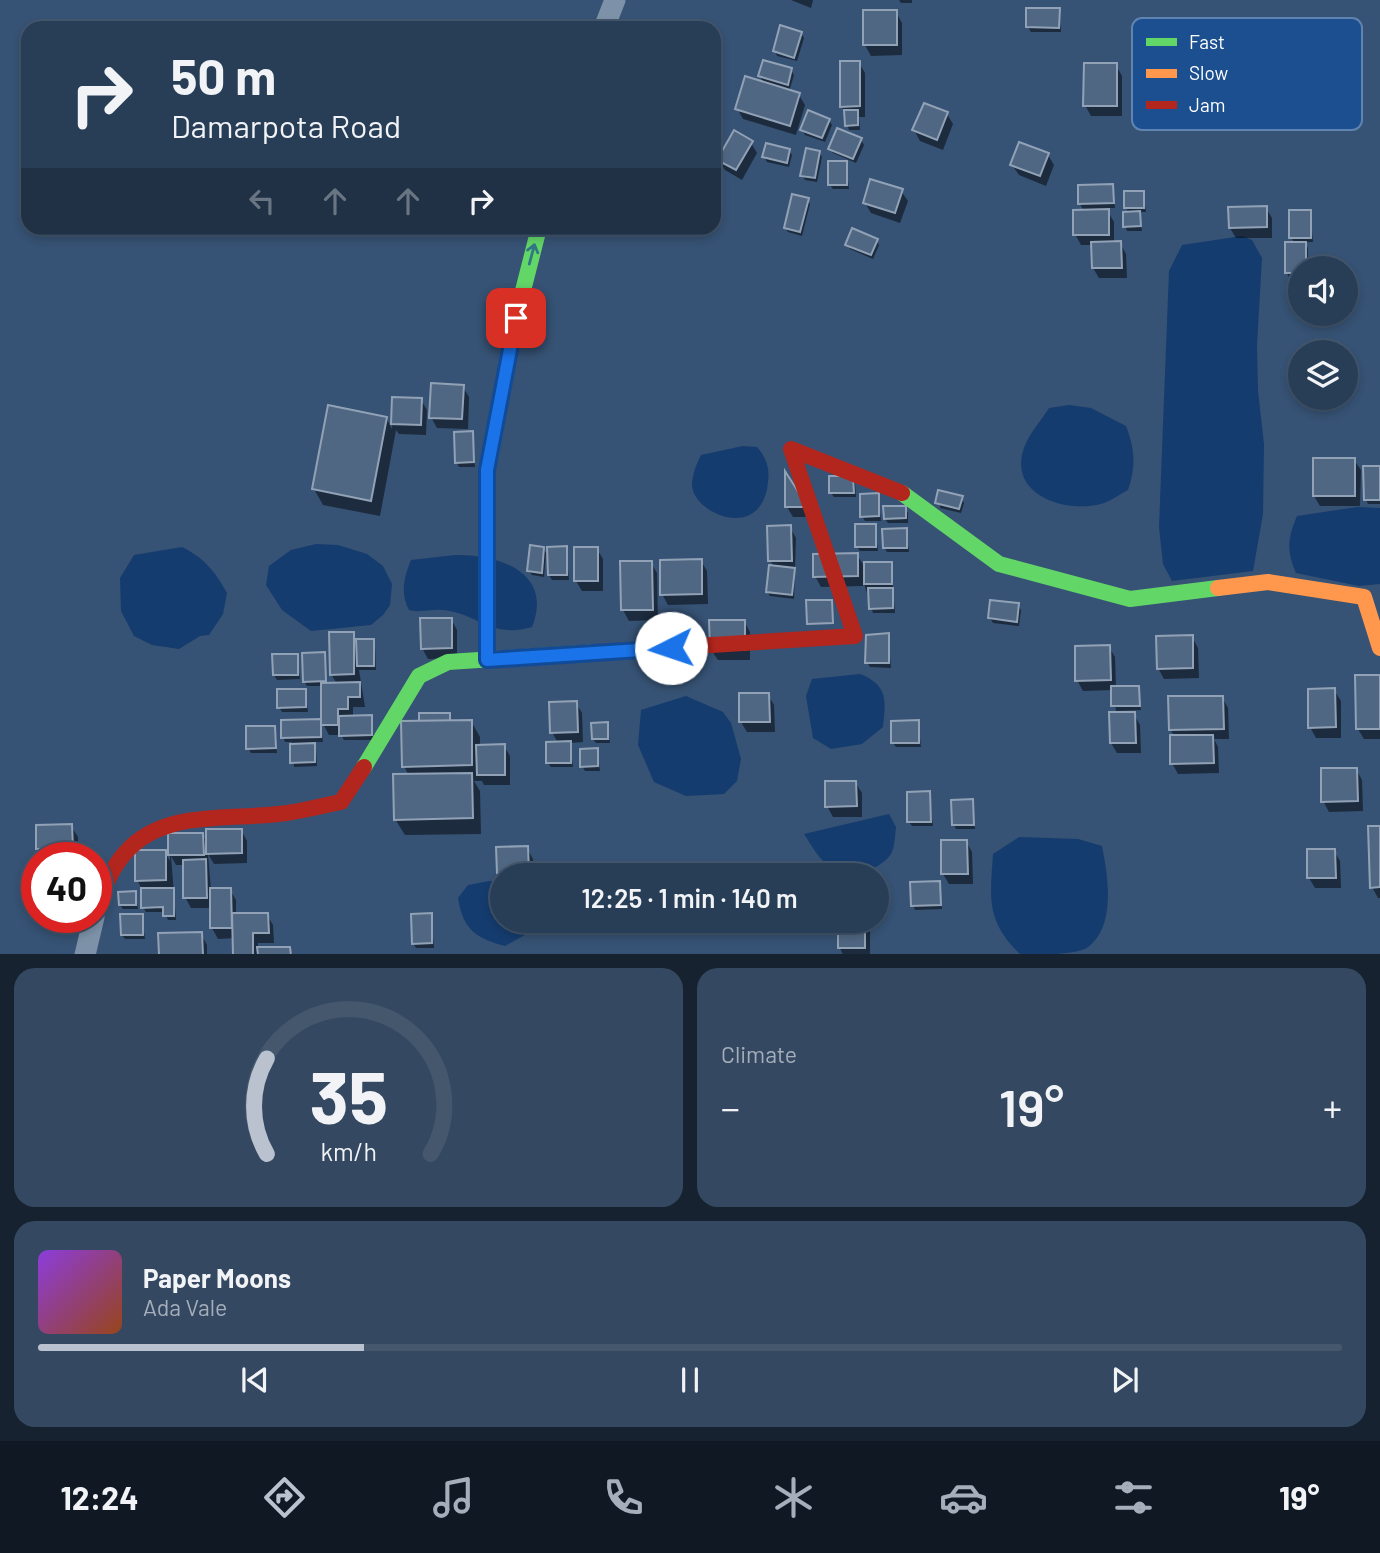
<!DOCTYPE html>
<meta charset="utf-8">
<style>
body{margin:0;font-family:Barlow,sans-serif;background:#344961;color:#f1f3f6;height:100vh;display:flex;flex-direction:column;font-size:26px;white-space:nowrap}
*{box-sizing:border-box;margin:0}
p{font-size:23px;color:#a5aeba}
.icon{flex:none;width:38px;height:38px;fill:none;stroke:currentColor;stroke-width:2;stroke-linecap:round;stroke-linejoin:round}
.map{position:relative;height:954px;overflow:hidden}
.side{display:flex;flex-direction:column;gap:14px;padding:14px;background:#162230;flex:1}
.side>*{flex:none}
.banner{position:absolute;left:21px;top:21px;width:700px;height:214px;border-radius:21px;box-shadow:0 4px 10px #0003,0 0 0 2px #44576d;background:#283e57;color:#f1f3f6;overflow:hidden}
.controls{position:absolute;left:1288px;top:256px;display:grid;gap:14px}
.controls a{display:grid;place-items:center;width:70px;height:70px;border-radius:50%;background:#283e57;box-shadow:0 4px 10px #0003,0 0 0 2px #44576d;font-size:35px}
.speed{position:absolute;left:21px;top:842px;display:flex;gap:14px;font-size:35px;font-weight:700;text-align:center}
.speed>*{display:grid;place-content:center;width:91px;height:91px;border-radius:50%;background:#283e57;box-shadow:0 4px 10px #0003,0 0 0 2px #44576d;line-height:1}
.speed .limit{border:10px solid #d22;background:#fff;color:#111}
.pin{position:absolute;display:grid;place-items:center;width:60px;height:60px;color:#fff;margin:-30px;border-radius:14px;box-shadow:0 4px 10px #0006}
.me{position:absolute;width:77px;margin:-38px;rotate:266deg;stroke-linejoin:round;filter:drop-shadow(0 0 5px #0008)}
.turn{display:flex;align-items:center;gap:24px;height:147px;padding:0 35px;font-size:32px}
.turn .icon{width:91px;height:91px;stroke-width:2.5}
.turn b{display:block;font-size:49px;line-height:60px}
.lanes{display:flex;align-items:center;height:66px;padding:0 35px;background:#0003;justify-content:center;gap:35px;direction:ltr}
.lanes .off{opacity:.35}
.big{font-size:52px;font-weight:600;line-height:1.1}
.side .tile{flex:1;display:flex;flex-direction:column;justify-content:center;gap:10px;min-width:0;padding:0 24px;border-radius:21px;background:#344961}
.side .dial{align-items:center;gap:0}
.dial svg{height:182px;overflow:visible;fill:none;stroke:#44576d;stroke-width:7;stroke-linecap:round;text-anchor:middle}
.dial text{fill:#f1f3f6;stroke:none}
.song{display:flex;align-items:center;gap:21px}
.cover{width:84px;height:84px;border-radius:10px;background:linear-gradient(135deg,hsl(270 70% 55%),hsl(20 70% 35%))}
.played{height:7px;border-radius:4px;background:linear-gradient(90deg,#b9c2ce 25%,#44576d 25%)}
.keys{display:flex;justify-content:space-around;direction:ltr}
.heat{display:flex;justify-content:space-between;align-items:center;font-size:38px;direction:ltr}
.side .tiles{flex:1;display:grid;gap:14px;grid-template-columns:1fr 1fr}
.tile:last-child{grid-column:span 2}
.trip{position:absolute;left:490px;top:863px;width:399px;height:70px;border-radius:35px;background:#283e57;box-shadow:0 4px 10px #0003,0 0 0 2px #44576d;font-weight:600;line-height:70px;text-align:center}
.menu{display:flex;height:112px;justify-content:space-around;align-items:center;background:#101923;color:#a5aeba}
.menu .icon{width:49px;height:49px}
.menu .active{color:#b9c2ce}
.menu b{font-size:32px;color:#f1f3f6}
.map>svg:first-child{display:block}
.water{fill:#153c6e}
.shadow{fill:#0007}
.building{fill:#506783;stroke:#92a2b6;stroke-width:2}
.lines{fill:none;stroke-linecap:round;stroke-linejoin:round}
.street{stroke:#7d92a8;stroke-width:21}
.fast{stroke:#63d668;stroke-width:16}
.slow{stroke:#ff974d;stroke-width:16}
.jam{stroke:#b3261e;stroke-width:16}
.oneway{stroke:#317883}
.route-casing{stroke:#114b97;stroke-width:18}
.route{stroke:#1a73e8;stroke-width:12}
.key{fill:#1b4f8f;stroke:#5f84b1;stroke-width:2}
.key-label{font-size:19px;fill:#fff}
</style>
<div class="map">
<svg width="1380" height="955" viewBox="0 0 1380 955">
<rect width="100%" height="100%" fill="#365274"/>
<g class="water">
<polygon points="1242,236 1252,240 1262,258 1257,345 1258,391 1264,444 1263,514 1253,571 1172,581 1163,564 1159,527 1169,271 1182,245"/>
<path d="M1069,405L1091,408L1126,426C1135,450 1136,466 1128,490C1120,494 1112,500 1104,503C1071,514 1013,498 1022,455C1026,436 1039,424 1049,408Z"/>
<path d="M743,446L757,447C766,457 770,468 768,482C762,543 694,514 692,486C692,475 696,465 701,455Z"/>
<path d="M1357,507L1380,508V584L1359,586L1296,573C1286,551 1288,537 1297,516Z"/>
<polygon points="316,544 338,545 367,554 383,566 392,584 390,605 383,615 371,625 311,631 282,610 266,585 269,566 291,550"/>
<path d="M182,547C204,558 215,571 227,593L223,614L209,635L200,636L179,649L152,645L134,636L121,611L120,578L134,555Z"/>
<path d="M455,555C498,554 554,572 532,627C490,639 478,613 442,610C431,609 420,613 409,610C400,593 404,577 411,560Z"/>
<path d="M860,674C888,685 886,700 883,727L862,744L831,749L813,738L806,696L812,679Z"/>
<polygon points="686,696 723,712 731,723 741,759 737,781 724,794 686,796 654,782 638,745 641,710"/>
<path d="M889,814L896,827C895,834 895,847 891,854C880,871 849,878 832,868C819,860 812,846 804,834Z"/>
<path d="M1019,837L1078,839L1102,846C1108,876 1117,929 1085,949C1069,955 1038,955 1020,954C986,921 990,899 993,854Z"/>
<path d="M489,881H502V920L536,921L532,931L505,946C475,938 463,929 458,898L468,885Z"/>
</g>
<g class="shadow">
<polygon points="791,0 813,0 811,8"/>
<polygon points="899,0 912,0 912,3 901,3"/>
<polygon points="1059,10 1061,32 1031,32 1028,27"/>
<polygon points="896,12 902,23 902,55 871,56 865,45"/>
<polygon points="801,33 804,38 797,61 777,56 775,51"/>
<polygon points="859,63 865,73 865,117 859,117 860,130 849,130 842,106"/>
<polygon points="1116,65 1122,76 1122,116 1091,116 1085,105"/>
<polygon points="791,70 794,75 789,92 799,95 805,105 796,135 743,119 737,108 764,84 760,76"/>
<polygon points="947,114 953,124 943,150 920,141 914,130"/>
<polygon points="829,120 832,125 825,142 805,135 802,130"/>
<polygon points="838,130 861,140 864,145 856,163 833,153 830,149"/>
<polygon points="751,143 757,153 742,180 725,170 719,160"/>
<polygon points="789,151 792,155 789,167 767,162 764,157"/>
<polygon points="819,152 822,157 817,182 805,180 802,175"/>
<polygon points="1048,155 1054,165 1046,186 1019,175 1012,165"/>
<polygon points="846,163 849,189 833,189 830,185"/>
<polygon points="1112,186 1115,208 1106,208 1114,222 1114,243 1120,243 1126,254 1127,278 1099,278 1093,268 1093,245 1081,245 1075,234 1084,211 1080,204"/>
<polygon points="901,191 908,201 900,223 871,213 865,203"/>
<polygon points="1143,192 1146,212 1139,212 1142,231 1127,231 1125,226 1129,213 1126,208"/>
<polygon points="807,199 810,204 802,236 788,232 785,228"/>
<polygon points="1266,208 1272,218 1272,238 1236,238 1230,228"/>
<polygon points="1310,212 1313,242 1304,242 1308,248 1308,268 1300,268 1300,277 1289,277 1286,272 1295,244 1291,237"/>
<polygon points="876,240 879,245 873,259 850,249 847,244"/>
<polygon points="463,387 469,397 468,429 437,428 431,417"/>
<polygon points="394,398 421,400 427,410 426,435 399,434 396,430 380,516 323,505 314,489 386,418 392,429"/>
<polygon points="472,433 475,467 459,467 457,463"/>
<polygon points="1354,460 1361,470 1360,506 1320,506 1314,496"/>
<polygon points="1380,467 1380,504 1368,504 1366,500"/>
<polygon points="787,472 813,517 793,517 787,507"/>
<polygon points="855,482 856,497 834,497 831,493"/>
<polygon points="940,492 961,498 964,503 961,513 940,508"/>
<polygon points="878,495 881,521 865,521 862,516"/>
<polygon points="908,512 908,523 888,523 885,519"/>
<polygon points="875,526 878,551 860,551 857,547"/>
<polygon points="790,527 796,538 794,599 770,596 767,592 774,567 770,560"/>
<polygon points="906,530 909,552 887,552 884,547"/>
<polygon points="543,548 546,553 544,577 532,575 529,571"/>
<polygon points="566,548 569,580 552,580 549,575"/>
<polygon points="597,549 603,559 603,591 582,591 576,581"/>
<polygon points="857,555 866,569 891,564 895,613 873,613 863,580 863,586 821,587 815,576"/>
<polygon points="701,561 707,571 708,604 668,605 662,594"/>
<polygon points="651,563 657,573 658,620 629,621 623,610"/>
<polygon points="1018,605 1021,610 1019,626 993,623 990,618"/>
<polygon points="451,619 457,630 457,658 428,659 422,648"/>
<polygon points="744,621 750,632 750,660 718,660 711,650"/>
<polygon points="353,634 356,641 373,641 375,645 376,670 359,670 365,707 353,707 353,717 371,717 374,740 344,740 341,735 329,735 323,724 322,686 307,686 304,681 324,654 327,685 337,684 331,674"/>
<polygon points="888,635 891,668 870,667 867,662"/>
<polygon points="1192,637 1198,648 1199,678 1164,679 1158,668"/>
<polygon points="1109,647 1115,657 1116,688 1138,688 1141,710 1116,711 1113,690 1083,691 1077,680"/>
<polygon points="297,656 300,679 277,680 274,675"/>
<polygon points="1380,679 1380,739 1364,739 1358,729"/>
<polygon points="305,690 308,712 282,712 279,707"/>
<polygon points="1334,690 1341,701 1341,738 1316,738 1310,727"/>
<polygon points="768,695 774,705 775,732 747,732 741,722"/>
<polygon points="1222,697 1228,708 1229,739 1214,739 1218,747 1219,773 1178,774 1172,763 1175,737 1170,729"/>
<polygon points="576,703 582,713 583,742 570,743 573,767 551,767 548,763 558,743 552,732"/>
<polygon points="1134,714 1140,725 1141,753 1117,753 1111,743"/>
<polygon points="449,715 451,722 471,721 480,737 480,746 504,746 510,756 510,785 484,785 482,781 474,781 480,791 481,834 405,835 395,819 409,776 404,766 421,722"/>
<polygon points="320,721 323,742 312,742 316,750 317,766 294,767 292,742 285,742 283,737"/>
<polygon points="918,722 921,747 896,747 893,743"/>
<polygon points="607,724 610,743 596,743 593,739"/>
<polygon points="274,727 277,753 251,753 248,748"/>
<polygon points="597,750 600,771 585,771 582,766"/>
<polygon points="1356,769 1362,780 1363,811 1329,812 1323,801"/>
<polygon points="855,782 862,793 862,817 833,817 827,806"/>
<polygon points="929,793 933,826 912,826 909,822"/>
<polygon points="972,801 975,829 956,829 954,825"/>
<polygon points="71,826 78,837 78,858 43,858 38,849"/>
<polygon points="1380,827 1380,898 1378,898 1372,887"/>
<polygon points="241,830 247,841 247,863 214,864 208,854 211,890 230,890 236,900 236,915 267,915 273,925 274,943 258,943 258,949 289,948 293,955 235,955 235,938 218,939 212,928 212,908 191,908 185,897 184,865 176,865 171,856 176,920 168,920 165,912 146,912 143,907 143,891 137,880 165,852 170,861 170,835 202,834 208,844"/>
<polygon points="966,841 972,852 973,884 949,884 943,874"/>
<polygon points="527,848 533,859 534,875 502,875 502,879 498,873"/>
<polygon points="1334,851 1340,861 1341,888 1315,888 1309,878"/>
<polygon points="939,883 942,909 915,910 913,905"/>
<polygon points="135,893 138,909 123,909 120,905"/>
<polygon points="431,915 434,948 416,948 413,943"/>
<polygon points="142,916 145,939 125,939 122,935"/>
<polygon points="864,921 870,931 870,955 843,955 840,948"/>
<polygon points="201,934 207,945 207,955 160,955"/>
</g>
<g class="building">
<polygon points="1026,8 1060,8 1059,28 1026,27"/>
<rect x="863" y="10" width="34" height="35"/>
<polygon points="780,25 802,32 794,58 773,51"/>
<polygon points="763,60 792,68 788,85 758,76"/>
<polygon points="840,61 860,61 860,106 840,107"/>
<polygon points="1084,63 1117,63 1117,106 1083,106"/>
<polygon points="745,76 800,93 790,126 735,109"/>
<polygon points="924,103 948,112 937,140 912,130"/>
<polygon points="808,110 830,119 822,138 800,130"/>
<polygon points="844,110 858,110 858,125 845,126"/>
<polygon points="837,128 862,138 853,159 828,149"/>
<polygon points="734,130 753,141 736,170 717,160"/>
<polygon points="1019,142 1049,153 1040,176 1010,165"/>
<polygon points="766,143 790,149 787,163 762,157"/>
<polygon points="806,148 820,151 815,178 800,176"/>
<rect x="828" y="161" width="19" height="24"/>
<polygon points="870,179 903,189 895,213 863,203"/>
<polygon points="1113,184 1114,203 1078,204 1078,185"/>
<rect x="1124" y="191" width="20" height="17"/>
<polygon points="792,194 809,198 800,232 784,228"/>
<polygon points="1267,206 1267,227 1229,228 1228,207"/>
<polygon points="1109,209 1109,235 1073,235 1073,210"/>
<rect x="1289" y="210" width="22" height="28"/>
<polygon points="1140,211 1141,226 1123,227 1123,212"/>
<polygon points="852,228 878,239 871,255 845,245"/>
<polygon points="1121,241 1122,268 1092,268 1091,242"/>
<polygon points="1285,242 1306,242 1306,268 1300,268 1300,273 1285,273"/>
<polygon points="431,383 464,385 462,419 429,418"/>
<polygon points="392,397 422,398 421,425 391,424"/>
<polygon points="328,405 387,417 371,501 312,489"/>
<polygon points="473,431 474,462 455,463 454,432"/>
<rect x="1313" y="458" width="42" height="38"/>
<polygon points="1363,466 1380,466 1380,500 1364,500"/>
<polygon points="785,471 808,507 785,507"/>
<polygon points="829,476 853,476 854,493 829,493"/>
<polygon points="938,490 963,496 959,509 935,503"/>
<polygon points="879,493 879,516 860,517 860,494"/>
<polygon points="883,506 906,506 906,518 884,519"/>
<rect x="855" y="524" width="21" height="23"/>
<polygon points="791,525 792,561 768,561 767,526"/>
<polygon points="907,528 907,548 883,548 882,529"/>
<polygon points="530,545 544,547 542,573 527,571"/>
<polygon points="567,546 567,575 548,575 547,547"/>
<rect x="574" y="547" width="24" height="34"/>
<polygon points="858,553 858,576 813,577 813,554"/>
<polygon points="702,559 702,594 660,595 660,560"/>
<polygon points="620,561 652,561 653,610 621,610"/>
<rect x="864" y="562" width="28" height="22"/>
<polygon points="769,565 795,568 792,595 766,592"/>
<polygon points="868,588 893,588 893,608 869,609"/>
<polygon points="806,600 832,600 833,623 807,624"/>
<polygon points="990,600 1019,603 1017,622 988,618"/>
<polygon points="420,618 452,618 452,648 421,649"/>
<polygon points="709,620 745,620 745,650 710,650"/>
<polygon points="329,632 354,632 354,674 330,675"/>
<polygon points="889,633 889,663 865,663 866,635"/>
<polygon points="1193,635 1193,668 1157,669 1156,636"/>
<polygon points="356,639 374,639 374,666 357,666"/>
<polygon points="1110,645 1111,680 1075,681 1075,646"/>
<polygon points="325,652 326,681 303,682 302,653"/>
<polygon points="272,654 298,654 298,675 273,675"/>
<polygon points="1355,675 1380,675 1380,729 1356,729"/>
<polygon points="360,682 360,697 348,697 348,709 338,709 338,725 321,725 321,683"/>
<polygon points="1111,686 1139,686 1140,706 1111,706"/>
<polygon points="1335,688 1336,727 1308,728 1308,689"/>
<polygon points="277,689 306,689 306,707 277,708"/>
<polygon points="739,693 769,693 770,722 739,722"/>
<polygon points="1168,696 1223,696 1224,729 1169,730"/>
<polygon points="577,701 578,732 550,733 549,702"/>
<polygon points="1109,712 1135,712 1136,743 1110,743"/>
<rect x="419" y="713" width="31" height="21"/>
<polygon points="372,715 372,735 339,736 339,716"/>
<polygon points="321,719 321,737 281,738 281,720"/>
<polygon points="472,720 472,765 402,767 401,721"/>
<polygon points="919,720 919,743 891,743 891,721"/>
<polygon points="608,722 608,739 592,739 591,723"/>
<polygon points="246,726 275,726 276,748 246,749"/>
<polygon points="1170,735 1213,735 1214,763 1170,764"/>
<polygon points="571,741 571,763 546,763 546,742"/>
<polygon points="315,743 315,762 290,763 290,744"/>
<polygon points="505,744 505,775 477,775 476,745"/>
<polygon points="598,748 598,766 580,767 580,749"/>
<polygon points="1321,768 1357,768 1358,801 1321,802"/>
<polygon points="472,773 473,818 394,820 393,774"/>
<polygon points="825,781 856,781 857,806 825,807"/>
<polygon points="930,791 931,822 907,822 907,792"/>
<polygon points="973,799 974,825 952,825 951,800"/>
<polygon points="72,824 73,848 36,849 36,825"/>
<polygon points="1368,826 1380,826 1380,887 1370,888"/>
<polygon points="206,829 242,829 242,853 206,854"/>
<polygon points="168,833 203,833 204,855 168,855"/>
<polygon points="941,840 967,840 968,874 941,874"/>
<polygon points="528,846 529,873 497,873 496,847"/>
<polygon points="1307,849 1335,849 1336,878 1307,878"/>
<polygon points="135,850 166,850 166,880 135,881"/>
<polygon points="206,859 207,898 183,898 183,860"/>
<polygon points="940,881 941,905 911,906 910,882"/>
<polygon points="141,888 174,888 174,916 163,916 163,907 141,908"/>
<polygon points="210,888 231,888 232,928 210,928"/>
<polygon points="136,891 136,905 119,905 118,892"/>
<polygon points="232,913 268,913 269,933 253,933 253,955 233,955"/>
<polygon points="432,913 432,943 412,944 411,914"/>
<polygon points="120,914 143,914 143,935 121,935"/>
<rect x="838" y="920" width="27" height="28"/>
<polygon points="202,932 203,955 159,955 158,933"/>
<polygon points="257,947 290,947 291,955 258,955"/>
</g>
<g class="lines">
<g class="street">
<polyline points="604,28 615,0"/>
<polyline points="85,955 94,917"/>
</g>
<g class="fast">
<polyline points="902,493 999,564 1130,599 1218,588"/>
<polyline points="487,660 487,470 516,318 539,228"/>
<polyline points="364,767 419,676 448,662 600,652"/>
</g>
<polyline class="slow" points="1218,588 1268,582 1364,597 1380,648"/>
<g class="jam">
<polyline points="600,652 855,636 791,449 902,493"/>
<path d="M96,909C104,889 111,868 126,852C163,810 227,820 278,814C299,812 320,806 341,802L364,767"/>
</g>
</g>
<defs><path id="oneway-shaft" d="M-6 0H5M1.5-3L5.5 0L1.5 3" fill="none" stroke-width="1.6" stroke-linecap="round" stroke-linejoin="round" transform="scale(1.75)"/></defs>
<use class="oneway" href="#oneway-shaft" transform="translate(532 254) rotate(-75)"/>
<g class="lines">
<defs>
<polyline id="route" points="516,318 487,470 487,660 671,648"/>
</defs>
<use href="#route" class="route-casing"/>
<use href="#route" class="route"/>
</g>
<rect x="1132" y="18" width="230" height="112" rx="10" class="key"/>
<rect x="1146" y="38" width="31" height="8" fill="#63d668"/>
<rect x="1146" y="69" width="31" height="9" fill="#ff974d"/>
<rect x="1146" y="101" width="31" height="8" fill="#b3261e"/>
<g class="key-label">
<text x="1189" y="49">Fast</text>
<text x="1189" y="80">Slow</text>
<text x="1189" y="112">Jam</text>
</g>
</svg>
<div class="controls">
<a><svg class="icon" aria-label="sound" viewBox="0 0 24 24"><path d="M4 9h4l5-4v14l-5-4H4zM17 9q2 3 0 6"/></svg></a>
<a><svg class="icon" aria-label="layers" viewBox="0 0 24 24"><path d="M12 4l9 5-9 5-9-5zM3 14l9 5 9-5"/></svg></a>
</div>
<div class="speed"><div class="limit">40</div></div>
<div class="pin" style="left:516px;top:318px;background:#d93025"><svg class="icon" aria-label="arrive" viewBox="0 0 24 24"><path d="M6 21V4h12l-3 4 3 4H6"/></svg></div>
<svg class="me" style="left:671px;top:648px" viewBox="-20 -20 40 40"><circle r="19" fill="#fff"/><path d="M0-13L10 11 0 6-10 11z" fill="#1a73e8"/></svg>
<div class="trip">12:25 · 1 min · 140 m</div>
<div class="banner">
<div class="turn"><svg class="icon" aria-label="right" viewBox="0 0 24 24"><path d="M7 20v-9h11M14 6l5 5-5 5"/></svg><div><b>50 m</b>Damarpota Road</div></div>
<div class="lanes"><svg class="icon off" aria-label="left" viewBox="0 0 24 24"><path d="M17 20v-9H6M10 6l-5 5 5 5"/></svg><svg class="icon off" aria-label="ahead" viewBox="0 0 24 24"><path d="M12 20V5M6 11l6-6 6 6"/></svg><svg class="icon off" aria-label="ahead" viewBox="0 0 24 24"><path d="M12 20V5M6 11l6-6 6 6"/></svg><svg class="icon" aria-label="right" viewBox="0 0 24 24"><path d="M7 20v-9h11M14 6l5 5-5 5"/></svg></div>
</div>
</div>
<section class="side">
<div class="tiles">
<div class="tile dial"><svg viewBox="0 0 100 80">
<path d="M14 69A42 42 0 1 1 86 69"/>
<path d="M14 69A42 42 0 0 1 14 27" stroke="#b9c2ce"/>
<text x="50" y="56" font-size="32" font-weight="700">35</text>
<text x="50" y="72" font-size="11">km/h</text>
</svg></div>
<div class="tile"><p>Climate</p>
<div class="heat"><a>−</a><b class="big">19°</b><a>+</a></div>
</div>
<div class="tile">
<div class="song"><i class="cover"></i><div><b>Paper Moons</b><p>Ada Vale</p></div></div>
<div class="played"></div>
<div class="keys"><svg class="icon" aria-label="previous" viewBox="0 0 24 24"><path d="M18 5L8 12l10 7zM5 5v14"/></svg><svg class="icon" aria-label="pause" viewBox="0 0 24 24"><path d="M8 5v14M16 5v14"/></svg><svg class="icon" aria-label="next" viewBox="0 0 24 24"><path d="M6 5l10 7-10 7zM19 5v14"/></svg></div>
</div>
</div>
</section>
<nav class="menu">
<b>12:24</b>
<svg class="icon active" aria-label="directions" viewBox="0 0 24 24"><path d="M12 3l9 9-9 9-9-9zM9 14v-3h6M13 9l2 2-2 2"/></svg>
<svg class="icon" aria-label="music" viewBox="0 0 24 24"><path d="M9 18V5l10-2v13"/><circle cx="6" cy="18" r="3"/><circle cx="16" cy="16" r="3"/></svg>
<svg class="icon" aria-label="phone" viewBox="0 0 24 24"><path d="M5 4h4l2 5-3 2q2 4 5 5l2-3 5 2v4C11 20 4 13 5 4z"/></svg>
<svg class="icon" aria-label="climate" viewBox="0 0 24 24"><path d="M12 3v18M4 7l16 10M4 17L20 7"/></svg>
<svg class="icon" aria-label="car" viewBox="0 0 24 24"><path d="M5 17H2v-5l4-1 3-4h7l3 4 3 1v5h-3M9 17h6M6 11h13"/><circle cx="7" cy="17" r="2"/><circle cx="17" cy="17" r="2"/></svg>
<svg class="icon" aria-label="filters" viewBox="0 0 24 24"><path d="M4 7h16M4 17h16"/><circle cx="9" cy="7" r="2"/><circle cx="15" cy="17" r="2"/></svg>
<b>19°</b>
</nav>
